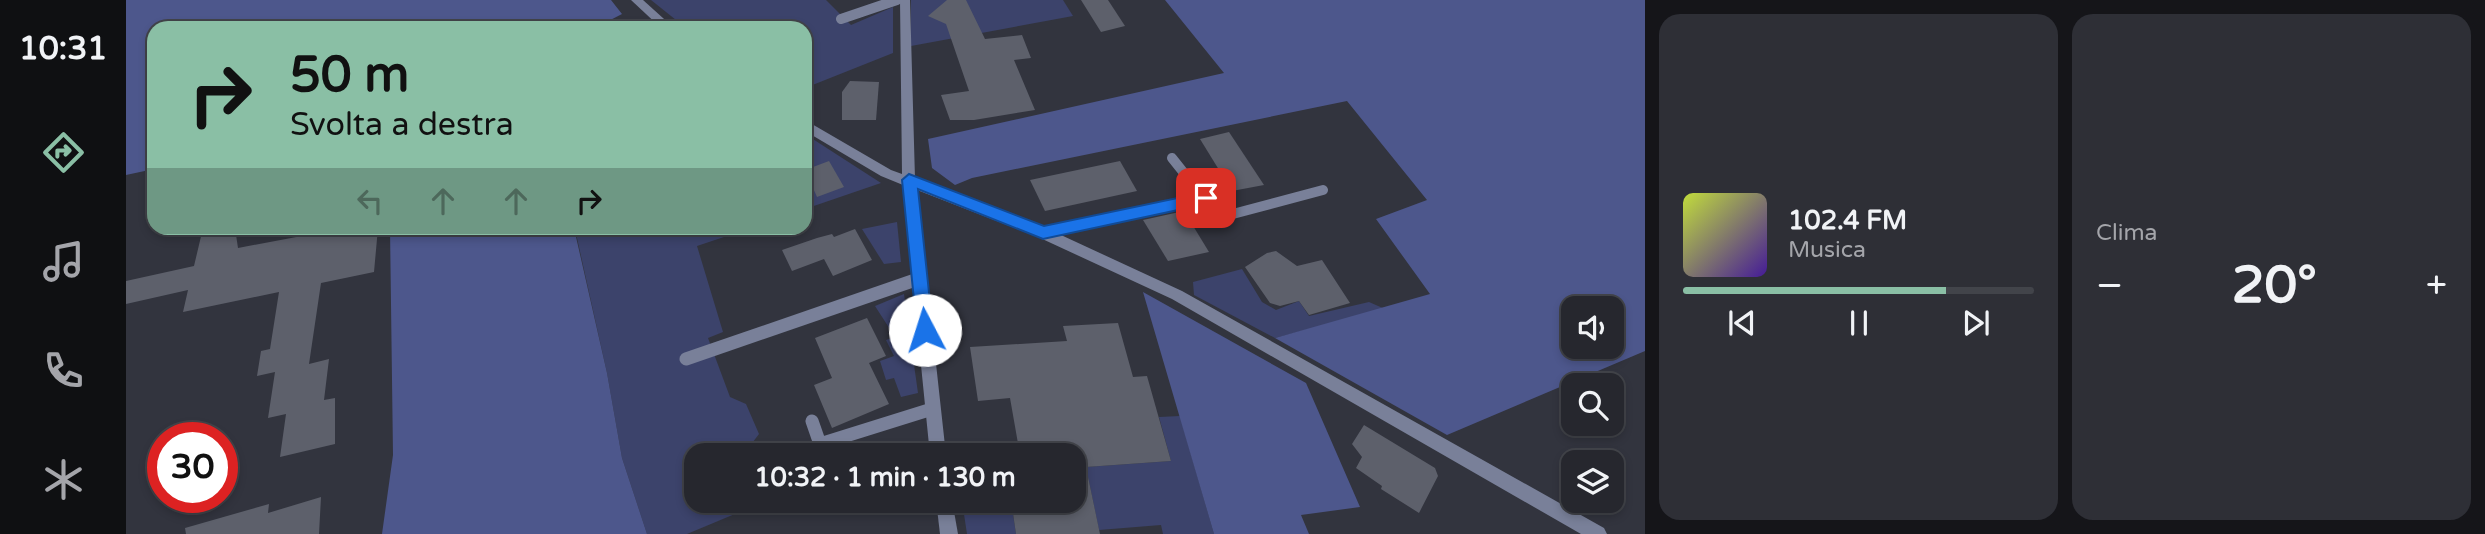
<!DOCTYPE html>
<html lang="it">
<meta charset="utf-8">
<style>
body{margin:0;font-family:"Varela Round",sans-serif;background:#2e2f36;color:#f1f3f6;height:100vh;display:flex;flex-direction:column;font-size:26px;white-space:nowrap}
*{box-sizing:border-box;margin:0}
p{font-size:23px;color:#a4a5aa}
.icon{flex:none;width:38px;height:38px;fill:none;stroke:currentColor;stroke-width:2;stroke-linecap:round;stroke-linejoin:round}
.map{position:relative;flex:1;overflow:hidden}
.details{display:flex;flex-direction:column;gap:14px;padding:14px;background:#151519;width:840px}
.details>*{flex:none}
.banner{position:absolute;left:21px;top:21px;width:665px;height:214px;border-radius:21px;box-shadow:0 4px 10px #0003,0 0 0 2px #42444a;background:#8abfa5;color:#111;overflow:hidden}
.controls{position:absolute;left:1435px;top:296px;display:grid;gap:14px}
.controls a{display:grid;place-items:center;width:63px;height:63px;border-radius:14px;background:#26272e;box-shadow:0 4px 10px #0003,0 0 0 2px #42444a;font-size:35px}
.speed{position:absolute;left:21px;top:422px;display:flex;gap:14px;font-size:35px;font-weight:700;text-align:center}
.speed>*{display:grid;place-content:center;width:91px;height:91px;border-radius:50%;background:#26272e;box-shadow:0 4px 10px #0003,0 0 0 2px #42444a;line-height:1}
.speed .limit{border:10px solid #d22;background:#fff;color:#111}
.pin{position:absolute;display:grid;place-items:center;width:60px;height:60px;color:#fff;margin:-30px;border-radius:14px;box-shadow:0 4px 10px #0006}
.me{position:absolute;width:77px;margin:-38px;rotate:355deg;stroke-linejoin:round;filter:drop-shadow(0 0 5px #0008)}
.turn{display:flex;align-items:center;gap:24px;height:147px;padding:0 28px;font-size:32px}
.turn .icon{width:91px;height:91px;stroke-width:2.5}
.turn b{display:block;font-size:49px;line-height:60px}
.lanes{display:flex;align-items:center;height:66px;padding:0 28px;background:#0003;justify-content:center;gap:35px;direction:ltr}
.lanes .off{opacity:.35}
.big{font-size:52px;font-weight:700;line-height:1.1}
.details .card{flex:1;display:flex;flex-direction:column;justify-content:center;gap:10px;min-width:0;padding:0 24px;border-radius:21px;background:#2e2f36}
.song{display:flex;align-items:center;gap:21px}
.cover{width:84px;height:84px;border-radius:10px;background:linear-gradient(135deg,hsl(70 70% 55%),hsl(260 70% 35%))}
.played{height:7px;border-radius:4px;background:linear-gradient(90deg,#8abfa5 75%,#42444a 75%)}
.keys{display:flex;justify-content:space-around;direction:ltr}
.heat{display:flex;justify-content:space-between;align-items:center;font-size:38px;direction:ltr}
.details .tiles{flex:1;display:grid;gap:14px;grid-template-columns:repeat(2,1fr)}
.trip{position:absolute;left:558px;top:443px;width:402px;height:70px;border-radius:21px;background:#26272e;box-shadow:0 4px 10px #0003,0 0 0 2px #42444a;font-weight:700;line-height:70px;text-align:center}
main{display:flex;flex:1;min-height:0}
.tabs{display:flex;flex-direction:column;width:126px;justify-content:space-around;align-items:center;background:#0f1012;color:#a4a5aa}
.tabs .icon{width:49px;height:49px}
.tabs .selected{color:#8abfa5}
.tabs b{font-size:32px;color:#f1f3f6}
.map>svg:first-child{display:block}
.green{fill:#3c436b}
.forest{fill:#4d578c;fill-rule:evenodd}
.building{fill:#5d606b}
.lines{fill:none;stroke-linecap:round;stroke-linejoin:round}
.lane-far1{stroke:#798099;stroke-width:10}
.lane{stroke:#798099;stroke-width:13}
.street{fill:#798099;fill-rule:evenodd}
.route{fill:#1a73e8;stroke:#114b97;stroke-width:2}
</style>
<main>
<nav class="tabs">
<b>10:31</b>
<svg class="icon selected" aria-label="directions" viewBox="0 0 24 24"><path d="M12 3l9 9-9 9-9-9zM9 14v-3h6M13 9l2 2-2 2"/></svg>
<svg class="icon" aria-label="music" viewBox="0 0 24 24"><path d="M9 18V5l10-2v13"/><circle cx="6" cy="18" r="3"/><circle cx="16" cy="16" r="3"/></svg>
<svg class="icon" aria-label="phone" viewBox="0 0 24 24"><path d="M5 4h4l2 5-3 2q2 4 5 5l2-3 5 2v4C11 20 4 13 5 4z"/></svg>
<svg class="icon" aria-label="climate" viewBox="0 0 24 24"><path d="M12 3v18M4 7l16 10M4 17L20 7"/></svg>
</nav>
<div class="map">
<svg width="1519" height="534" viewBox="0 0 1519 534">
<rect width="100%" height="100%" fill="#32343e"/>
<g class="green">
<polygon points="525,0 700,0 725,25 767,7 767,53 679,88 679,28 560,28"/>
<polygon points="785,0 937,0 947,16 785,46"/>
<polygon points="679,134 755,183 679,209"/>
<polygon points="771,222 775,262 758,264 736,229"/>
<polygon points="451,228 625,228 571,246 597,332 582,338 604,397 620,404 633,434 617,455 570,455 570,500 626,501 628,506 561,534 521,534 496,458 481,373 449,229"/>
<polygon points="1116,269 1136,302 1150,310 1173,301 1183,316 1243,302 1259,309 1149,338 1068,295 1067,282"/>
<polygon points="778,294 792,393 775,397 768,378 760,380 754,361 768,356 760,340 769,337 749,306"/>
<polygon points="1054,416 1088,534 1037,534 1035,525 973,530 960,467 1045,461 1033,417"/>
<polygon points="836,501 885,501 890,534 841,534"/>
</g>
<g class="forest">
<polygon points="0,0 485,0 496,14 469,28 28,28 28,169 0,175"/>
<path d="M1039,0H1519V351L1321,435L1149,338L1304,294L1250,219L1301,200L1221,101L846,178L829,185L806,168L802,139L1098,73ZM1447,308H1486V346H1447Z"/>
<polygon points="264,228 448,228 481,373 496,458 521,534 256,534 267,455"/>
<polygon points="1017,292 1180,383 1234,507 1175,515 1183,534 1088,534"/>
</g>
<g class="building">
<polygon points="821,0 840,0 859,39 896,35 905,58 888,60 909,110 848,120 824,120 815,95 843,91 820,24 802,16"/>
<polygon points="955,0 982,0 999,26 975,32"/>
<polygon points="724,81 753,82 750,120 716,120 716,92"/>
<polygon points="1103,132 1138,185 1106,191 1074,139"/>
<polygon points="703,161 718,187 691,197 679,170"/>
<polygon points="994,161 1011,191 919,211 904,180"/>
<polygon points="1058,211 1083,252 1042,261 1017,220"/>
<polygon points="77,228 109,228 112,248 218,228 252,228 248,272 195,283 183,364 203,359 198,400 209,398 209,444 154,457 160,414 142,418 149,372 131,376 135,351 144,349 153,292 57,312 62,290 0,304 0,281 68,266"/>
<polygon points="729,229 746,260 707,276 698,259 666,271 656,250 691,238 706,234 708,237"/>
<polygon points="1150,251 1171,266 1196,260 1224,303 1183,315 1173,301 1154,306 1144,303 1119,267 1141,253"/>
<polygon points="741,318 760,356 743,363 763,404 706,428 688,385 706,378 689,338"/>
<polygon points="992,323 1007,377 1021,376 1045,461 960,467 974,534 890,534 885,500 948,500 948,455 894,455 884,398 852,401 844,347 941,341 937,326"/>
<polygon points="1238,425 1309,468 1312,476 1293,513 1255,489 1256,486 1230,468 1236,457 1226,444"/>
<polygon points="195,497 193,534 60,534 59,528 143,504 142,513"/>
</g>
<g class="lines">
<g class="lane-far1">
<polyline points="715,19 771,0"/>
<polyline points="1046,158 1089,212 1103,215 1197,190"/>
<polyline points="917,233 1080,198"/>
</g>
<g class="lane">
<polyline points="560,359 795,278"/>
<polyline points="686,421 694,444 806,409"/>
</g>
<g class="street">
<polygon points="505,0 517,0 548,28 535,28"/>
<polygon points="774,0 784,0 789,179 922,229 1056,291 1478,528 1481,534 1455,534 1046,299 912,237 791,190 820,455 804,455 777,185 755,176 679,131 679,120 765,170 776,174"/>
<polygon points="810,500 826,500 832,534 814,534"/>
</g>
</g>
<polygon class="route" points="783,174 918,226 1080,192 1087,198 1080,204 917,239 792,189 807,330 799,337 791,330 776,180"/>
</svg>
<div class="controls">
<a><svg class="icon" aria-label="sound" viewBox="0 0 24 24"><path d="M4 9h4l5-4v14l-5-4H4zM17 9q2 3 0 6"/></svg></a>
<a><svg class="icon" aria-label="search" viewBox="0 0 24 24"><circle cx="10" cy="10" r="6"/><path d="M15 15l6 6"/></svg></a>
<a><svg class="icon" aria-label="layers" viewBox="0 0 24 24"><path d="M12 4l9 5-9 5-9-5zM3 14l9 5 9-5"/></svg></a>
</div>
<div class="speed"><div class="limit">30</div></div>
<div class="pin" style="left:1080px;top:198px;background:#d93025"><svg class="icon" aria-label="arrive" viewBox="0 0 24 24"><path d="M6 21V4h12l-3 4 3 4H6"/></svg></div>
<svg class="me" style="left:799px;top:330px" viewBox="-20 -20 40 40"><circle r="19" fill="#fff"/><path d="M0-13L10 11 0 6-10 11z" fill="#1a73e8"/></svg>
<div class="trip">10:32 · 1 min · 130 m</div>
<div class="banner">
<div class="turn"><svg class="icon" aria-label="right" viewBox="0 0 24 24"><path d="M7 20v-9h11M14 6l5 5-5 5"/></svg><div><b>50 m</b>Svolta a destra</div></div>
<div class="lanes"><svg class="icon off" aria-label="left" viewBox="0 0 24 24"><path d="M17 20v-9H6M10 6l-5 5 5 5"/></svg><svg class="icon off" aria-label="ahead" viewBox="0 0 24 24"><path d="M12 20V5M6 11l6-6 6 6"/></svg><svg class="icon off" aria-label="ahead" viewBox="0 0 24 24"><path d="M12 20V5M6 11l6-6 6 6"/></svg><svg class="icon" aria-label="right" viewBox="0 0 24 24"><path d="M7 20v-9h11M14 6l5 5-5 5"/></svg></div>
</div>
</div>
<section class="details">
<div class="tiles">
<div class="card">
<div class="song"><i class="cover"></i><div><b>102.4 FM</b><p>Musica</p></div></div>
<div class="played"></div>
<div class="keys"><svg class="icon" aria-label="previous" viewBox="0 0 24 24"><path d="M18 5L8 12l10 7zM5 5v14"/></svg><svg class="icon" aria-label="pause" viewBox="0 0 24 24"><path d="M8 5v14M16 5v14"/></svg><svg class="icon" aria-label="next" viewBox="0 0 24 24"><path d="M6 5l10 7-10 7zM19 5v14"/></svg></div>
</div>
<div class="card"><p>Clima</p>
<div class="heat"><a>−</a><b class="big">20°</b><a>+</a></div>
</div>
</div>
</section>
</main>
